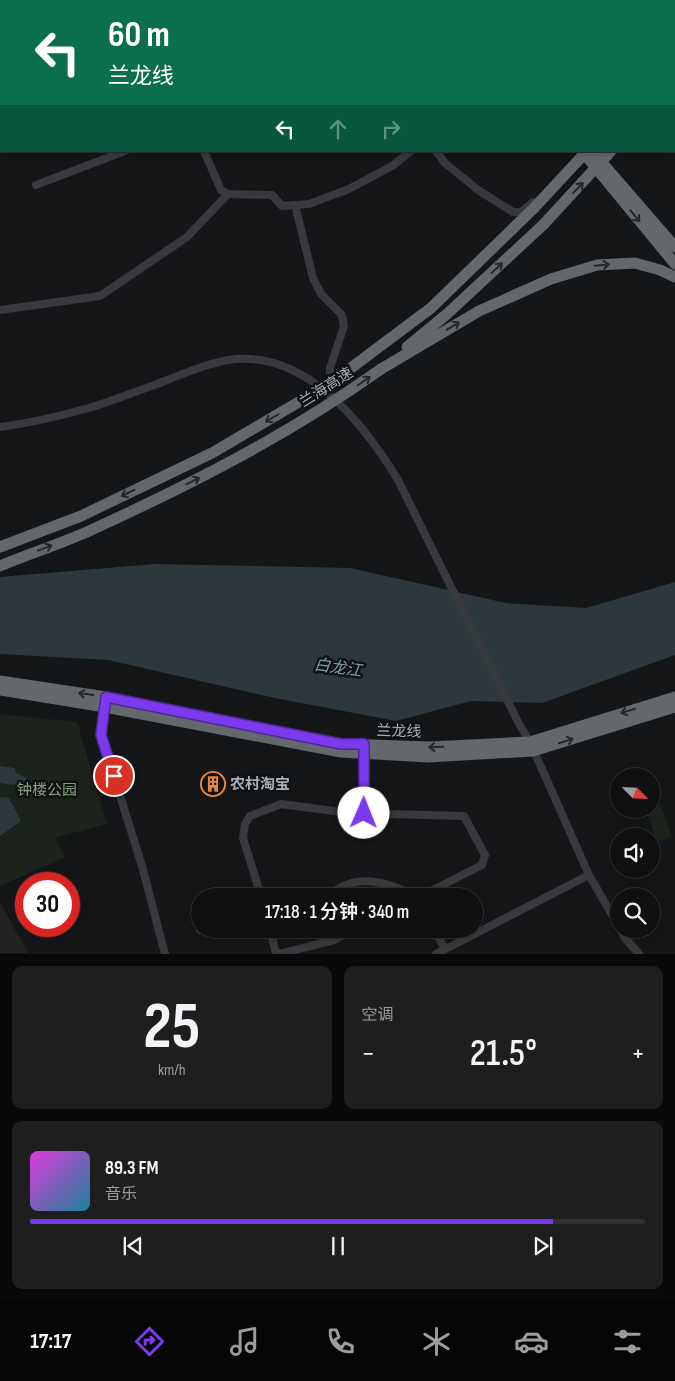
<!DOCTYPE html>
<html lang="zh">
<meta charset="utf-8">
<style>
body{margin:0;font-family:"Sofia Sans Condensed","Noto Sans SC",sans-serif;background:#1e1e1f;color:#f1f3f6;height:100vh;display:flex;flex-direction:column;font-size:19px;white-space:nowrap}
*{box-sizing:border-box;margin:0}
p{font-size:16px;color:#9c9d9f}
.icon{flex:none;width:28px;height:28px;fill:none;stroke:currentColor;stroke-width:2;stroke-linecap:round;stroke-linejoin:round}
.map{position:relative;height:954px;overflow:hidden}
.panel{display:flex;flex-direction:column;gap:12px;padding:12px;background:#090909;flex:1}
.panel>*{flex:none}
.top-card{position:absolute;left:0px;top:0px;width:675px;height:152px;box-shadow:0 2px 8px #0003,0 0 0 1px #303031;background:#0b6e4f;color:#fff;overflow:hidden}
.needle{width:32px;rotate:114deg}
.fabs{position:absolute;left:610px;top:768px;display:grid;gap:10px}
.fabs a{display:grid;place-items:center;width:50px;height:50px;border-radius:50%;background:#101011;box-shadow:0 2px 8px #0003,0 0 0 1px #303031;font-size:25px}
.speed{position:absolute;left:15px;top:872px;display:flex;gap:10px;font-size:25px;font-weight:700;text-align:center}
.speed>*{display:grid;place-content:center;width:65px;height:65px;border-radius:50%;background:#101011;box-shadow:0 2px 8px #0003,0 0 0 1px #303031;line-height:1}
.speed .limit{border:8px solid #d22;background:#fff;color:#111}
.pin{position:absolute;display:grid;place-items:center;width:42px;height:42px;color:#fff;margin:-21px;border:2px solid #fff;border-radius:50%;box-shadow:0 1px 5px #0007}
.me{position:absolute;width:55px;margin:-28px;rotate:1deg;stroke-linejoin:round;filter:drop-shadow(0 0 4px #0008)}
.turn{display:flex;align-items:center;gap:18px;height:105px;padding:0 25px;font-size:22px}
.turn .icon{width:65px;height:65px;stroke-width:2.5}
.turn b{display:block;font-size:35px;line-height:42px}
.lanes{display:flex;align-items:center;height:48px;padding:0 25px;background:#0003;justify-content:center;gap:25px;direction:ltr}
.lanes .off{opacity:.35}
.big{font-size:38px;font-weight:600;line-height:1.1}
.panel .tile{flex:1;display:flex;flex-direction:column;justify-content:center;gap:8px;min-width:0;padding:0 18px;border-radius:10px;background:#1e1e1f}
.panel .dial{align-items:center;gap:0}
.dial b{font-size:65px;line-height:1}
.song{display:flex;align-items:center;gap:15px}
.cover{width:60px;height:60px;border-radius:8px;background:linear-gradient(135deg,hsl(300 70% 55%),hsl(190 70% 35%))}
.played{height:5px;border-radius:2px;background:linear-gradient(90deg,#7c3aed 85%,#303031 85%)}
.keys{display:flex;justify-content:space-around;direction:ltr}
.heat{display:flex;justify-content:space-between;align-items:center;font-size:28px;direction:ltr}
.panel .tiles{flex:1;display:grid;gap:12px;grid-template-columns:1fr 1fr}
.tile:last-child{grid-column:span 2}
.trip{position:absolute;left:191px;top:888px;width:292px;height:50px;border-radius:25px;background:#101011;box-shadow:0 2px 8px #0003,0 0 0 1px #303031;font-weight:600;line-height:50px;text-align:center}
.tabs{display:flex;height:80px;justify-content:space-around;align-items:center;background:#060607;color:#9c9d9f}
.tabs .icon{width:35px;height:35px}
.tabs .on{color:#7c3aed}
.tabs b{font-size:22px;color:#f1f3f6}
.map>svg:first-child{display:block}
.built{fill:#222224}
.green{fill:#1c221c}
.water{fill:#2c383b}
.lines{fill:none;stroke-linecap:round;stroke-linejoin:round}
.minor{stroke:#37393c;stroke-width:8}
.highway{stroke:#63686d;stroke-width:11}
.highway-bridge{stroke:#63686d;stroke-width:11}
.oneway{stroke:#252729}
.route-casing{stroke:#51269a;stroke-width:12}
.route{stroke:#7c3aed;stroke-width:9}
.labels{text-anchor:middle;stroke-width:5;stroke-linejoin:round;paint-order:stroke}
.street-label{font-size:15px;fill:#a8b0b7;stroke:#101112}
.poi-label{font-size:15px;font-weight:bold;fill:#a8b0b7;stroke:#101112;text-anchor:start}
.park-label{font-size:15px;fill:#85a17f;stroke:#101112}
.water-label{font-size:16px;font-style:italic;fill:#80a5b1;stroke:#101112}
</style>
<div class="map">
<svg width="675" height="954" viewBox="0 0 675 954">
<rect width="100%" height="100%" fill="#151617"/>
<polygon class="built" points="0,902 28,953 0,953"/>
<g class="green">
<polygon points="0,714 77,722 107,824 55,838 65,857 1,886 0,884"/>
<polygon points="661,805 672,837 657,842 646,810"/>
</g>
<g class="water">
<polygon points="154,564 350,568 506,603 586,608 675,582 675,655 542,703 471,701 396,721 275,698 108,660 0,654 0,577"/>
<polygon points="0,766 15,768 15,772 26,778 28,784 36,790 31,797 22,786 0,783"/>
<polygon points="0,797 9,798 21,821 0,836"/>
</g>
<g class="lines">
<g class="minor">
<polyline points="162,0 163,1"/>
<polyline points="517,1 518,0"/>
<polyline points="0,77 1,77"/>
<polyline points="204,151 221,190 228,194 272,195 282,206 309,204 349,189 392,166 411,151"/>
<polyline points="436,151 445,163 478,190 513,212 521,212 533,202"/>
<polyline points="36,185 125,151"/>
<polyline points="295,205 313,278 321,294 342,315 344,326 330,368 330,387"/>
<polyline points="0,310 100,296 187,237 228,194"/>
<path d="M0,427C29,423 57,417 85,409C107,403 128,394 149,387C177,377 207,362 236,359C309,354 364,424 398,480L519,724L530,742L589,875L619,927"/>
<polyline points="105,704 101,735 142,866 165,954"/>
<polyline points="364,813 364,749"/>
<polyline points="261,896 243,838 245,824 250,816 281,804 349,813 464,816 485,855 482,865 421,896"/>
<path d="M325,896C332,893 339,888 346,885C368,876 395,885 414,896"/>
<polyline points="270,929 276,954"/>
<polyline points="434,929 445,949"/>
<polyline points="620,929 625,938 639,954"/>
<polyline points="200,930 205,929"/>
<polyline points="279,954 334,940 356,929"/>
<polyline points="436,954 589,875"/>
</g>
<g class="highway">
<polyline points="629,0 630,1"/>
<polyline points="527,1 527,0"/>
<polyline points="542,1 544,0"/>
<polyline points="674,45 675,44"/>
<polyline points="674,73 675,71"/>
<polyline points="582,151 675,264"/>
<polyline points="592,151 675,247"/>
<polyline points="407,347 447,314 544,224"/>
<polyline points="371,353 431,308 534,208"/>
<polyline points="381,369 479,311 551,279 597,265 635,263 660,270 675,277"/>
<polyline points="0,681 106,697 341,744 430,747 530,742 675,697"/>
<polyline points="0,690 105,707 341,752 428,757 533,751 675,707"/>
</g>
<g class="highway-bridge">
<polyline points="534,208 587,151"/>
<polyline points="544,224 611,151"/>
<polyline points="0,547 81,516 212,453 331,383 371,353"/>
<path d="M0,566C29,554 60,544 89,531C190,485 290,434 381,369"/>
</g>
</g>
<defs><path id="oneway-shaft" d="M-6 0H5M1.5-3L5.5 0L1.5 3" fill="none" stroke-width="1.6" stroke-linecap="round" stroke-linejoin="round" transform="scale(1.25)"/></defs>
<g class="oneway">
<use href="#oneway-shaft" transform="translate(578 188) rotate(-46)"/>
<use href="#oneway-shaft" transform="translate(635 216) rotate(51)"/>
<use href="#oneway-shaft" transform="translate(602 265) rotate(-5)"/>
<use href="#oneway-shaft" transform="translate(497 268) rotate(-43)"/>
<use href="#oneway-shaft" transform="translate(453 326) rotate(-31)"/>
<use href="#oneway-shaft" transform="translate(364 381) rotate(-35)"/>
<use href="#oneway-shaft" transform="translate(272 418) rotate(150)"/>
<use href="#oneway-shaft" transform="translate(193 481) rotate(-26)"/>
<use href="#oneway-shaft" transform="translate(128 493) rotate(154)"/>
<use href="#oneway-shaft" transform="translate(45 548) rotate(-21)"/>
<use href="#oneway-shaft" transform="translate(86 694) rotate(-172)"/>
<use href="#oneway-shaft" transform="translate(628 711) rotate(163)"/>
<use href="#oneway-shaft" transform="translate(566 741) rotate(-17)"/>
<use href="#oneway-shaft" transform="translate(436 747) rotate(178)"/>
</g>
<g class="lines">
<defs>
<polyline id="route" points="114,776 101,735 106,697 341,744 364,744 364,813"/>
</defs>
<use href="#route" class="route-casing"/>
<use href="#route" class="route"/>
</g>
<defs>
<symbol id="building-ring" viewBox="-11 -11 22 22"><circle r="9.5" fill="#101112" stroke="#ec8639" stroke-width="1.5"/><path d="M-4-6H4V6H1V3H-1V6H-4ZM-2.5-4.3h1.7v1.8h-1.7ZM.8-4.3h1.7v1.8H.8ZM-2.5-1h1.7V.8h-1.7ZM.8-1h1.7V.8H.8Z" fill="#ec8639"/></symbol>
</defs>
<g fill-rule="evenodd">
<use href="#building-ring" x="199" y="770" width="28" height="28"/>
</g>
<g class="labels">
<g class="street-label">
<text transform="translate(326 387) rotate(-32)" y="5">兰海高速</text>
<text transform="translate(399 731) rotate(2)" y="5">兰龙线</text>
</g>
<g class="poi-label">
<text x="230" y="789">农村淘宝</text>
</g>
<g class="park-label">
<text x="47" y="795">钟楼公园</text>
</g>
<g class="water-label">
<text transform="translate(338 667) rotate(8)" y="6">白龙江</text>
</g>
</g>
</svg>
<div class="fabs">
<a><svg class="needle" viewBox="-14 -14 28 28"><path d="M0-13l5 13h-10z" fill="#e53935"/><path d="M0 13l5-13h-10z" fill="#9c9d9f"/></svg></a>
<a><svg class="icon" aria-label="sound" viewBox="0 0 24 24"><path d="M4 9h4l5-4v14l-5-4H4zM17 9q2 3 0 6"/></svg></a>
<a><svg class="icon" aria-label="search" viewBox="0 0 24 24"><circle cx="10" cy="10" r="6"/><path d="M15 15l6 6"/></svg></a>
</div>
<div class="speed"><div class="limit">30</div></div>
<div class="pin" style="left:114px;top:776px;background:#d93025"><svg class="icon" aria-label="arrive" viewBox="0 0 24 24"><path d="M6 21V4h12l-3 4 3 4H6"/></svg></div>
<svg class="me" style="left:364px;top:813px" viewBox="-20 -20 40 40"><circle r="19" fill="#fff"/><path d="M0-13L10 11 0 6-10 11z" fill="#7c3aed"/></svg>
<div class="trip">17:18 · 1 分钟 · 340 m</div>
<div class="top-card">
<div class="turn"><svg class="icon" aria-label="left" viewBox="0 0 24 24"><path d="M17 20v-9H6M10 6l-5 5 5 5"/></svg><div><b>60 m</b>兰龙线</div></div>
<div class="lanes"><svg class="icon" aria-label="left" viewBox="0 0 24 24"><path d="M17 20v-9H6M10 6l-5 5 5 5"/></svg><svg class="icon off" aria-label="ahead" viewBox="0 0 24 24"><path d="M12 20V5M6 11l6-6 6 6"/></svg><svg class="icon off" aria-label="right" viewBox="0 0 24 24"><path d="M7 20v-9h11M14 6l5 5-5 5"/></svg></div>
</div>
</div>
<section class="panel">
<div class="tiles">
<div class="tile dial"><b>25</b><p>km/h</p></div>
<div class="tile"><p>空调</p>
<div class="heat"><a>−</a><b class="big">21.5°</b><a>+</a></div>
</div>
<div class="tile">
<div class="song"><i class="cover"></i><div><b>89.3 FM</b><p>音乐</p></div></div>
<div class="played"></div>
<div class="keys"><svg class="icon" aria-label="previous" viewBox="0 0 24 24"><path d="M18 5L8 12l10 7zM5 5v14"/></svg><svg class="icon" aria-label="pause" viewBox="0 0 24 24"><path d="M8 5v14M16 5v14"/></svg><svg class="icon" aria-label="next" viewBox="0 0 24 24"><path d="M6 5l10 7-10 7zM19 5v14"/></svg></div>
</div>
</div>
</section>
<nav class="tabs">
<b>17:17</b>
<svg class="icon on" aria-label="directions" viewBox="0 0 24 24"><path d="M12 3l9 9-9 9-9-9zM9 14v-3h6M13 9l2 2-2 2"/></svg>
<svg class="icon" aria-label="music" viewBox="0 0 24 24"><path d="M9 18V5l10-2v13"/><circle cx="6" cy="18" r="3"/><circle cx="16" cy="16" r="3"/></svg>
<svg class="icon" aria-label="phone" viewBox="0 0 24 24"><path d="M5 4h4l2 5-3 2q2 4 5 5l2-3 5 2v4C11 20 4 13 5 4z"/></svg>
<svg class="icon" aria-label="climate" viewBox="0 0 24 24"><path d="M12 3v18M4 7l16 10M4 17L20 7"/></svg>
<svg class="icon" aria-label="car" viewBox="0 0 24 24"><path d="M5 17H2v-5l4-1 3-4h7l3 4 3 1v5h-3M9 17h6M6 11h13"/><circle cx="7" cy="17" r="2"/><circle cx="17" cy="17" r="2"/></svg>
<svg class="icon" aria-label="filters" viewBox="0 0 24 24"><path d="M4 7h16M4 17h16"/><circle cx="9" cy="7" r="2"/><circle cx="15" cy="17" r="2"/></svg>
</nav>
